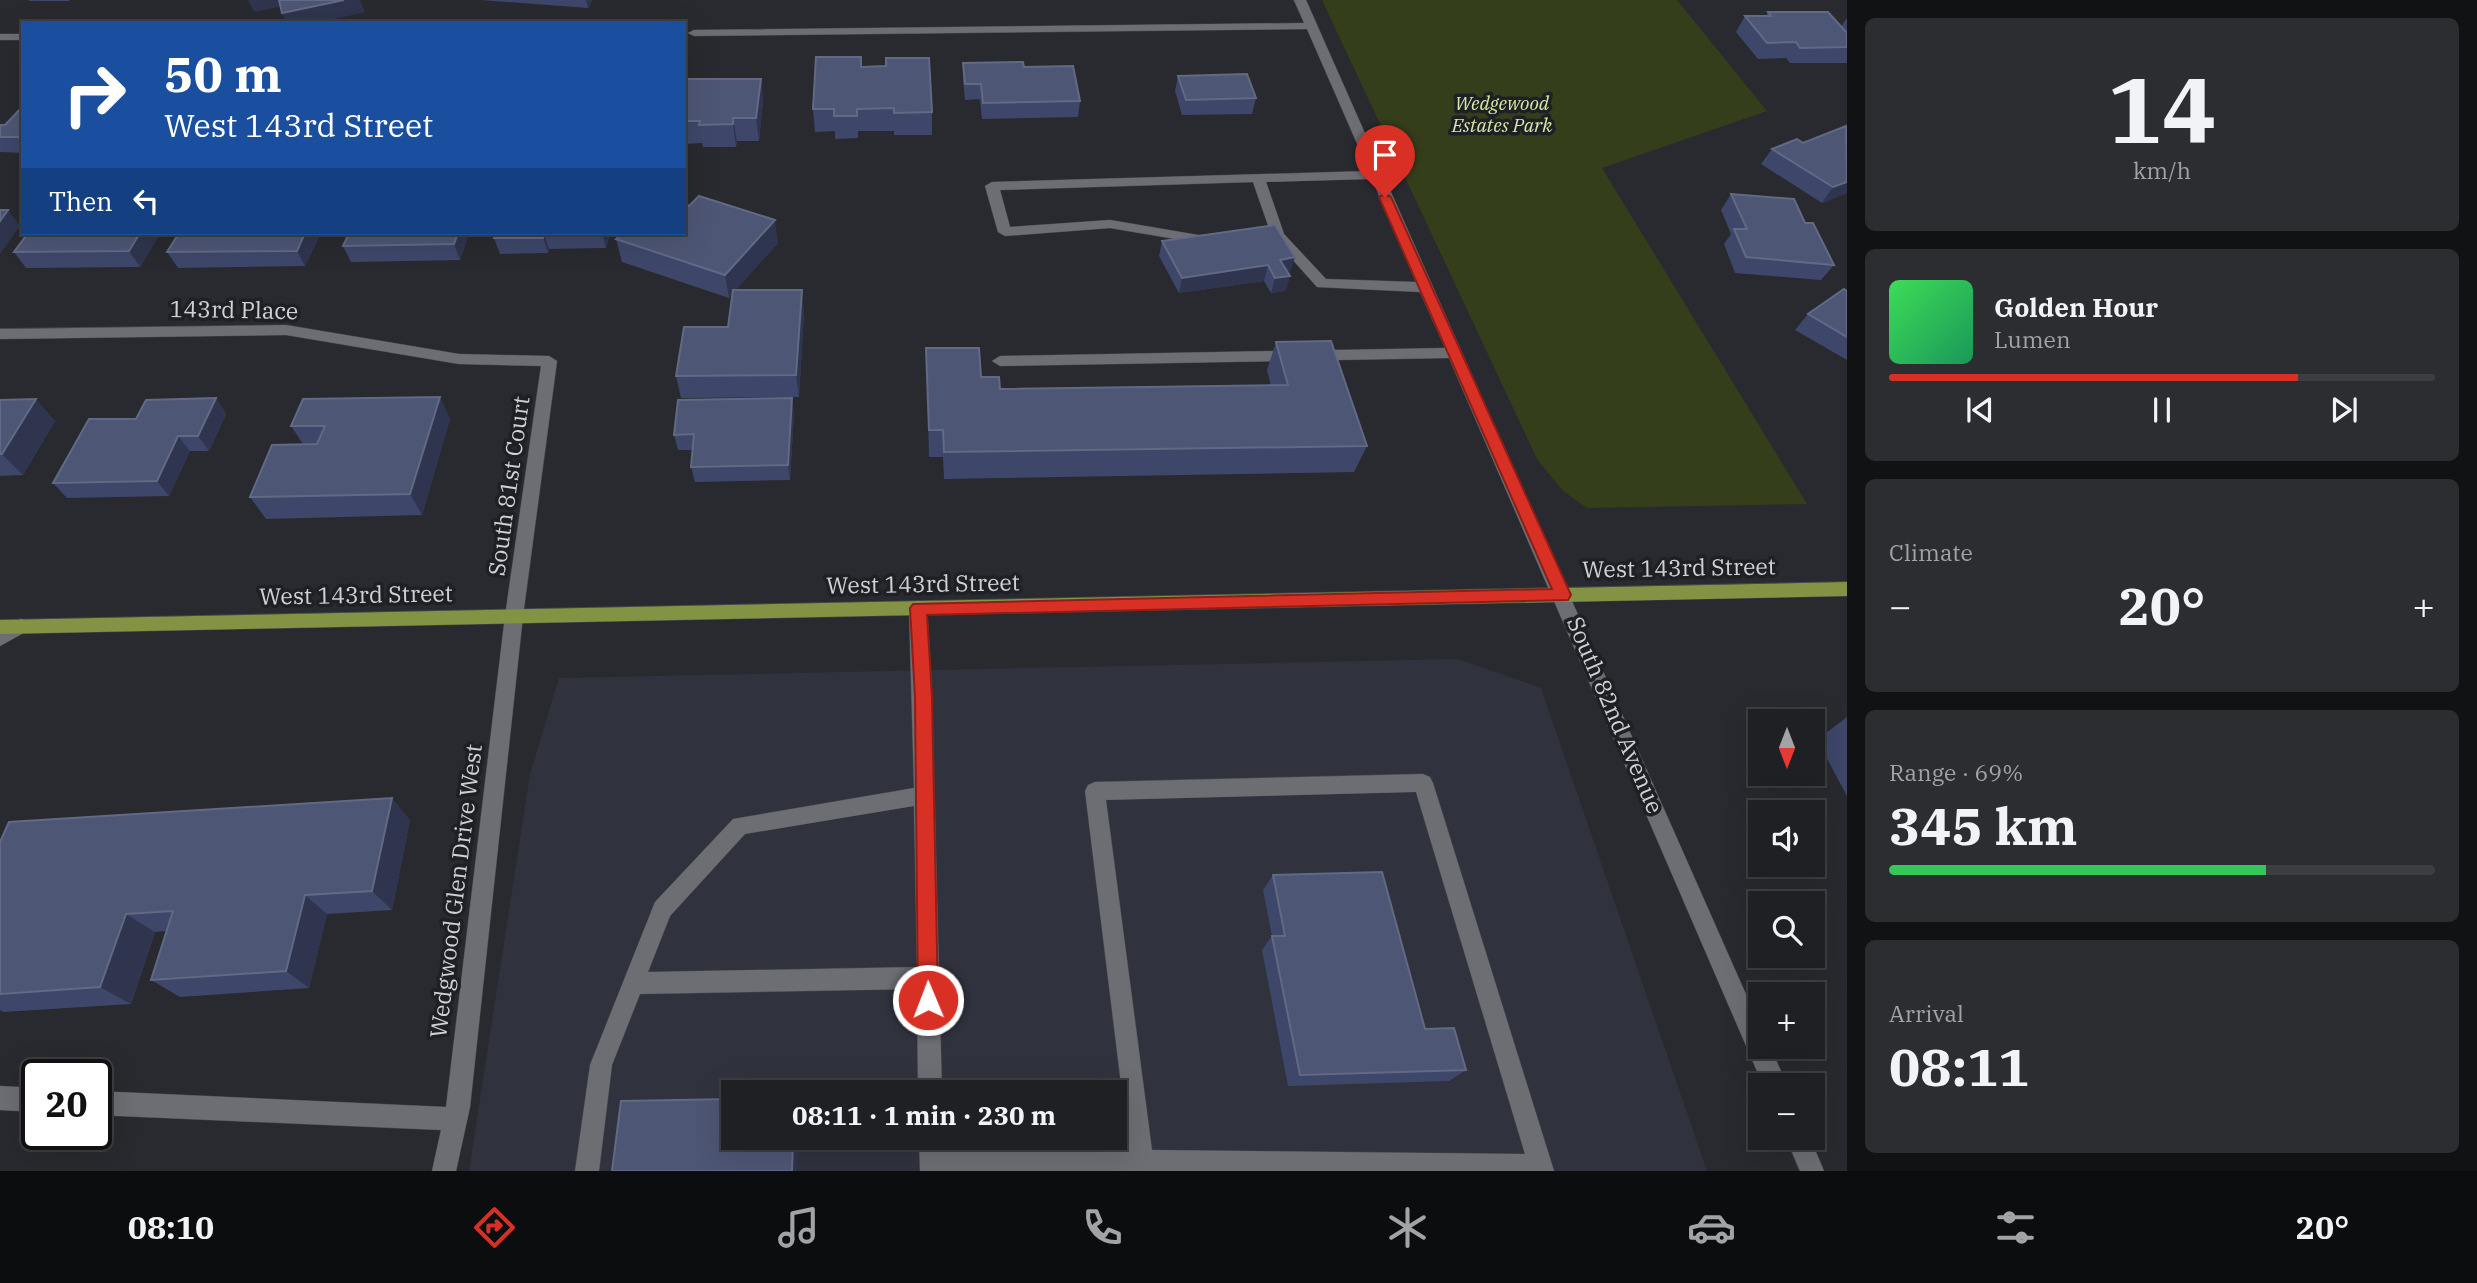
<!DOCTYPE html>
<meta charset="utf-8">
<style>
body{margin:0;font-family:"IBM Plex Serif",serif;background:#2b2d30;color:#f1f3f6;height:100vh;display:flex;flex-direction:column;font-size:26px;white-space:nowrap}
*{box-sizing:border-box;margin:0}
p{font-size:23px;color:#a1a3a6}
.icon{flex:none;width:38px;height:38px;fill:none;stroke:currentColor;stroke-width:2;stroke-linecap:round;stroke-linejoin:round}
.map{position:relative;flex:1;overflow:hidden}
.drawer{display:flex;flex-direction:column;gap:18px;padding:18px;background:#101213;width:630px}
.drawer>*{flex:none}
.banner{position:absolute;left:21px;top:21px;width:665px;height:214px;border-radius:0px;box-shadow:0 7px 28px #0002,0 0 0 2px #3c3e41;background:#1a4fa0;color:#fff;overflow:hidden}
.needle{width:46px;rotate:180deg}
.fabs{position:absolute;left:1748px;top:709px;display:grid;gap:14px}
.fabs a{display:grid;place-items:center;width:77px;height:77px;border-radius:0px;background:#1e2023;box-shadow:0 7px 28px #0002,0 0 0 2px #3c3e41;font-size:35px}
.speed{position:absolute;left:21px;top:1059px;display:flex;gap:14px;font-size:35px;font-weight:700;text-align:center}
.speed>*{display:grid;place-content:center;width:91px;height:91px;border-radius:50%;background:#1e2023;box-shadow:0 7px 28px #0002,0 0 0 2px #3c3e41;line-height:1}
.speed .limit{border:4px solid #111;border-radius:10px;background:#fff;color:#111}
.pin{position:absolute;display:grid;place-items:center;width:60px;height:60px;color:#fff;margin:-72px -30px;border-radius:50% 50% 50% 0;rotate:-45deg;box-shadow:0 0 7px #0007}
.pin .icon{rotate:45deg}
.me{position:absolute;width:77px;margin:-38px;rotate:359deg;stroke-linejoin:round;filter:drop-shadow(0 0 5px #0008)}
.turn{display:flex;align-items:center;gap:24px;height:147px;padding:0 28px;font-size:32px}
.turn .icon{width:91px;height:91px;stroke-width:2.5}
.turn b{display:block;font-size:49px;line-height:60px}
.then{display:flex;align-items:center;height:66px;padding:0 28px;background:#0003;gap:14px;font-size:26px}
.big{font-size:52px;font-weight:700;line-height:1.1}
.drawer .tile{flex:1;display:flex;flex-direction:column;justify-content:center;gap:10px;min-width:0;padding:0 24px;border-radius:10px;background:#2b2d30}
.drawer .dial{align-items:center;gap:0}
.dial b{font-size:91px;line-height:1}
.song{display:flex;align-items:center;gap:21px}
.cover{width:84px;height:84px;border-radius:10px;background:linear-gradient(135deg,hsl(130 70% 55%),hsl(150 70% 35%))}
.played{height:7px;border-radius:4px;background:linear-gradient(90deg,#d93025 75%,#3c3e41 75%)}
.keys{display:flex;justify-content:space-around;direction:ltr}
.heat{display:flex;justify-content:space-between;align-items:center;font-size:38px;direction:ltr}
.charge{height:10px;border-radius:5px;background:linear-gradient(90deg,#34c759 69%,#3c3e41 0)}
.trip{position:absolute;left:721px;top:1080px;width:406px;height:70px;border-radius:0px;background:#1e2023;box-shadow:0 7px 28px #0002,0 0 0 2px #3c3e41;font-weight:700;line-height:70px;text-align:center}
.dock{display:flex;height:112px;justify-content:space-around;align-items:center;background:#0c0d0e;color:#a1a3a6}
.dock .icon{width:49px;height:49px}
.dock .on{color:#d93025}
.dock b{font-size:32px;color:#f1f3f6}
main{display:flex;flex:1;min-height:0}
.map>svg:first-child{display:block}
.built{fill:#30333e;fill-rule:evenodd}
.green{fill:#353e1b}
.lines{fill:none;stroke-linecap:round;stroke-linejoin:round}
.minor-casing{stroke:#46484c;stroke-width:1}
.major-casing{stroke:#46484c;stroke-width:1}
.minor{fill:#6c6e74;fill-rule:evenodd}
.major{fill:#829343;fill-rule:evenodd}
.wall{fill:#3e476a}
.shaded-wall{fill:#2f354e}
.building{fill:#4e5675;stroke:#626984;stroke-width:2}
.route{fill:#d93025;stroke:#8d1f18;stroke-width:2}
.labels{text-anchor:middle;stroke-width:7;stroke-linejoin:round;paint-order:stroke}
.far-park-label{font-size:19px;font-style:italic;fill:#d6eaa3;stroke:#1f2025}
.street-label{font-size:23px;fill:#d0d1d4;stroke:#1f2025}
</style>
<main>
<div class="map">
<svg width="1847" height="1171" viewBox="0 0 1847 1171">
<rect width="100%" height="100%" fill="#282a2f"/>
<path class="built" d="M1458,659L1541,688L1707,1171H469L530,774L559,678ZM733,1092H1115V1138H733Z"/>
<polygon class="green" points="1322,0 1677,0 1767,111 1602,168 1807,504 1587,508 1563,491 1537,459"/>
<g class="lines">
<defs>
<g id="minor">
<path d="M1294,0H1306L1760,1026V1046H1770L1787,1085H1763L1449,358L1000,366L992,361L1000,356L1445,348L1420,292L1317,287L1274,239L1264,235L1270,231L1253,182L1000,190L1010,227L1110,220L1210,237V243L1205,244L1110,228L1005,236L998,232L985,186L992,182L1369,171L1307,29L694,36L688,33L694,30L1304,23ZM1372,179L1416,282L1326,279L1284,234L1266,182Z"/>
<rect x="0" y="34" width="23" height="6"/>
<polygon points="286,325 459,354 549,356 557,361 523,616 470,1107 456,1171 432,1171 441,1130 96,1115 96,1091 446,1107 505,616 541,366 459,364 286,335 0,339 0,329"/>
<path d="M918,601L924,603L927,608L932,697L942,1092H918L917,989L640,994L612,1065L599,1171H575L590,1065L655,902L733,819L914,788L909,608L912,603ZM914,806L917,967L648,972L670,916L745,834Z"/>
<polygon points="21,619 27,621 30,626 27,631 0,646 0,629"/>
<path d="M1423,774L1430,777L1433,783L1554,1171H920L919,1138H943V1147L1129,1149L1085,791L1088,785L1095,782ZM1416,792L1525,1154L1152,1150L1106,800Z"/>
<polygon points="0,1086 37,1088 37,1112 0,1110"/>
<polygon points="1786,1138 1810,1138 1824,1171 1800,1171"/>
</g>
<polygon id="major" points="1847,582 1847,596 0,634 0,620"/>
</defs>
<use href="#minor" class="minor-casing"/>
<use href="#major" class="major-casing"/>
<use href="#minor" class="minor"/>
<use href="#major" class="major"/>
</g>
<g class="wall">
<polygon points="29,0 70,0 69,1 29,1"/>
<polygon points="481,0 592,0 588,8"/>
<polygon points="1768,12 1841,27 1847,18 1847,63 1790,63 1786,58 1758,59 1736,32 1745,16 1766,16"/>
<polygon points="963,63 1024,67 1080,101 1078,117 982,119 980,99 965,100 963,79"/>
<polygon points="862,67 932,112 932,135 894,135 894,131 858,131 858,138 835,139 835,131 815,132 813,109"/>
<polygon points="1178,76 1256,98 1252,114 1182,115 1175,91"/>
<polygon points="684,79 761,79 763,101 759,141 737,141 736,147 703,147 702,143 684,144"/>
<polygon points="23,106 23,153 0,152 0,125 5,125"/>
<polygon points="1847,127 1847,193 1822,203 1761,164 1772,149 1803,143"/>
<polygon points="1731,194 1805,223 1834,265 1821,280 1735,273 1724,244 1731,234 1721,210"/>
<polygon points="1275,225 1290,273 1289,273 1290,276 1285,291 1271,293 1264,281 1179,293 1159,256 1162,241"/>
<polygon points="160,233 140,267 26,268 14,252"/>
<polygon points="179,233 317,233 319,237 305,266 178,268 167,252"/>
<polygon points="469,233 460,260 351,262 343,246"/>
<polygon points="496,233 610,233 606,248 549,249 548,253 500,254 494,238"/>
<polygon points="616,239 778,243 735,290 804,312 799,397 681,398 676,376 728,327 732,294 729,298 622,262"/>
<polygon points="1847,291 1847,360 1795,330 1808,314"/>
<polygon points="1276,342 1367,446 1354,472 944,479 943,457 929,457 926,348 981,377 1000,389 1271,386 1267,370"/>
<polygon points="440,397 450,419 422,515 266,519 250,497 303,444 291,426"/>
<polygon points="216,398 226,414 209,451 190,451 169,496 67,498 53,483 136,419"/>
<polygon points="0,400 55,421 23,475 0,476"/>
<polygon points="794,413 790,480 695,482 691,467 693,450 678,450 674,435"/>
<polygon points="1847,717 1847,796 1817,740"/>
<polygon points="410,820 392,910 327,914 309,988 180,997 151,980 166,931 155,932 131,1004 3,1012 0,1010 0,842"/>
<polygon points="1273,875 1425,1029 1466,1070 1449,1081 1288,1086 1262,950 1272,936 1263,890"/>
</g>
<g class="shaded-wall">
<polygon points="248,0 280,0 283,6 254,12"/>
<polygon points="344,0 360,0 365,12 317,23 287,23 282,13"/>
<polygon points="586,0 592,0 588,8"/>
<polygon points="761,79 763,101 759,141 756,118"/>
<polygon points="733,118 737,141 736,147 733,124"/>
<polygon points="1847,182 1847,193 1822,203 1833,187"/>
<polygon points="8,210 20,226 0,254 0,221"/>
<polygon points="775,220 778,243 729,298 725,275"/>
<polygon points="140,233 160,233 140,267 129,251"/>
<polygon points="305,233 317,233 319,237 305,266 297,251"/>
<polygon points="458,233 469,233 460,260 454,244"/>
<polygon points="544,233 549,249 548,253 543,238"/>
<polygon points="602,233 610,233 606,248"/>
<polygon points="1295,257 1290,273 1275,275 1280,260"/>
<polygon points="1268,265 1264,281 1179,293 1182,278"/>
<polygon points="1290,276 1285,291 1271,293 1275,278"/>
<polygon points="802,290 804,312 799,397 796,375"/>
<polygon points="440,397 450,419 422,515 410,494"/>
<polygon points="216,398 226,414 209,451 198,436"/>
<polygon points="792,398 794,413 790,480 788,465"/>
<polygon points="36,399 55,421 23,475 2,454"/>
<polygon points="178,436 190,451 169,496 157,481"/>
<polygon points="392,798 410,820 392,910 372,891"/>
<polygon points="305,895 327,914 309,988 286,971"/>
<polygon points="126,914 155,932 131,1004 100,987"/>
<polygon points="793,1138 798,1138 797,1171 792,1171"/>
</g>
<g class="building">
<polygon points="279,0 344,0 282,13"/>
<polygon points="1768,12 1828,12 1847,33 1847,47 1800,48 1796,42 1767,43 1745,16 1771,16"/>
<polygon points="816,57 861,57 861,67 886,66 886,58 929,58 932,112 894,113 894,108 857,109 857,116 834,116 834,109 813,109"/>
<polygon points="1023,62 1024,67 1073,66 1080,101 983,103 981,84 965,84 963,63"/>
<polygon points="1247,74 1256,98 1186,100 1178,76"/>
<polygon points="684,79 761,79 756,118 733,118 733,124 699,125 700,121 684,121"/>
<polygon points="23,106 23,137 0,137 0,125 5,125"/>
<polygon points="1846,126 1847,182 1833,187 1772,149 1797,139 1803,143"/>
<polygon points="1731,194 1794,199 1805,223 1813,223 1834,265 1746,257 1734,229 1747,229"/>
<polygon points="699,196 775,220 725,275 616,239 623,233 684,233 684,204 689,206"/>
<polygon points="0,210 8,210 0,221"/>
<polygon points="1275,225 1295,257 1280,260 1290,276 1275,278 1268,265 1182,278 1162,241"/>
<polygon points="28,233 140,233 129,251 14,252"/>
<polygon points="179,233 305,233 297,251 167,252"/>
<polygon points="349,233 458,233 454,244 343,246"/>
<polygon points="496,233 555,233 544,233 543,238 494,238"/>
<polygon points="1844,289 1847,291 1847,337 1808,314"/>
<polygon points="733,290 802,290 796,375 676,376 684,327 728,327"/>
<polygon points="1331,341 1367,446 944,452 943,430 929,430 926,348 979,348 981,377 999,377 1000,389 1288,385 1276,342"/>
<polygon points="440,397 410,494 250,497 272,445 317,444 325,426 291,426 303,399"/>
<polygon points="216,398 198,436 178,436 157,481 53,483 89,419 136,419 146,400"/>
<polygon points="792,398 788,465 691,467 694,434 674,435 678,400"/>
<polygon points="36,399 2,454 0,454 0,400"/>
<polygon points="392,798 372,891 305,895 286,971 151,980 173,911 126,914 100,987 0,994 0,842 9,822"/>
<polygon points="1382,872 1425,1029 1454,1028 1466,1070 1300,1075 1272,936 1285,936 1273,875"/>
<polygon points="733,1099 733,1138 793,1138 792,1171 612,1171 621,1101"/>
</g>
<polygon class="route" points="1385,194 1391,197 1571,595 1568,600 927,615 932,697 938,1000 935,1008 928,1011 921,1008 918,1000 915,697 910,608 913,604 1552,589 1379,197"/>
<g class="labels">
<g class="far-park-label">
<text x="1502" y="110">Wedgewood<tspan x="1502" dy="22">Estates Park</tspan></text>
</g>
<g class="street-label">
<text transform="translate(234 310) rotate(1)" y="8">143rd Place</text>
<text transform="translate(509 486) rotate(-82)" y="8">South 81st Court</text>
<text transform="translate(1679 568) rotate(-1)" y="8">West 143rd Street</text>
<text transform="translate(923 584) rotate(-1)" y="8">West 143rd Street</text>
<text transform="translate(356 595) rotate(-1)" y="8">West 143rd Street</text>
<text transform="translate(1615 715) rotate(67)" y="8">South 82nd Avenue</text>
<text transform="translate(456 891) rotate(-83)" y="8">Wedgwood Glen Drive West</text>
</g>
</g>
</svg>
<div class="fabs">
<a><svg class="needle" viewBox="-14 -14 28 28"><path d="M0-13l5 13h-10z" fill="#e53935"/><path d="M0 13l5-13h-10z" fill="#a1a3a6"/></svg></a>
<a><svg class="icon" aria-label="sound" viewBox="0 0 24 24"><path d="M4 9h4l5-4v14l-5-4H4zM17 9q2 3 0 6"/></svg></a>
<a><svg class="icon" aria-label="search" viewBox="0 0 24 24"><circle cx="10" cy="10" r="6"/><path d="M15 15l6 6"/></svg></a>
<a>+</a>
<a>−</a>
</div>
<div class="speed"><div class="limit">20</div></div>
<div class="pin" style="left:1385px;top:197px;background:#d93025"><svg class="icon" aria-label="arrive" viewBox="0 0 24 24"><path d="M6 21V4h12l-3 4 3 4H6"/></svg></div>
<svg class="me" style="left:928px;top:1000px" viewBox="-20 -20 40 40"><circle r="17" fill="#d93025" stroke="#fff" stroke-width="3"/><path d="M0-11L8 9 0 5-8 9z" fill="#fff"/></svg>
<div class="trip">08:11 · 1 min · 230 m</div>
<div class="banner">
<div class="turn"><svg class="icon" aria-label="right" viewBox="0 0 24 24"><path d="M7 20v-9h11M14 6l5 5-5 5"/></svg><div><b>50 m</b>West 143rd Street</div></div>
<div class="then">Then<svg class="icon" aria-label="left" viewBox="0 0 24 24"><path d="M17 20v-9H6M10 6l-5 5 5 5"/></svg></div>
</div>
</div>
<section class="drawer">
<div class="tile dial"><b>14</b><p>km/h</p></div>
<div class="tile">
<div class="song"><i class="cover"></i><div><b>Golden Hour</b><p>Lumen</p></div></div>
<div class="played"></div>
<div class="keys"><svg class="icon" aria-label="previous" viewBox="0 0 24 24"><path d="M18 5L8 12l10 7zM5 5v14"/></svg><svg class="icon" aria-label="pause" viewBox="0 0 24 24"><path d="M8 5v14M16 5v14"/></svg><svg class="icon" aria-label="next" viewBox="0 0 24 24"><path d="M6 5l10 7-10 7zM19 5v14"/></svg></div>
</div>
<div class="tile"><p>Climate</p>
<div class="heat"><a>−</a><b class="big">20°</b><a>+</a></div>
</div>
<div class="tile"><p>Range · 69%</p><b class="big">345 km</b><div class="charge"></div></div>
<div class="tile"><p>Arrival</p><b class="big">08:11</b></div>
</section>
</main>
<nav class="dock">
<b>08:10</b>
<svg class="icon on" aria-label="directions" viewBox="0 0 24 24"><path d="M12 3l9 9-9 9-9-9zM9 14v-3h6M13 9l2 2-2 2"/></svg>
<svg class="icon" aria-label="music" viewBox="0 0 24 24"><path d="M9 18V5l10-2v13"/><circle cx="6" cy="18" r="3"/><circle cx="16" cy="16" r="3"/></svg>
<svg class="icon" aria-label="phone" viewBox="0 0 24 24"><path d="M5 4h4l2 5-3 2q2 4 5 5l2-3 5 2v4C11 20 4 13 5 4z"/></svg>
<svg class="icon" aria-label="climate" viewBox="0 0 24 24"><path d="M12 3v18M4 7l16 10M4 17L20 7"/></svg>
<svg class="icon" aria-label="car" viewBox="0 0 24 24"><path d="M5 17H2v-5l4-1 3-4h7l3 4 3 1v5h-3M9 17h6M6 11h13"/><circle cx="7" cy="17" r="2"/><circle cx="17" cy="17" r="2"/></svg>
<svg class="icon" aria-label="filters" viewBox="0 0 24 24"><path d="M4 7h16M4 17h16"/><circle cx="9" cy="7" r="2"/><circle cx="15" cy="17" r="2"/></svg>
<b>20°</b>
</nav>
